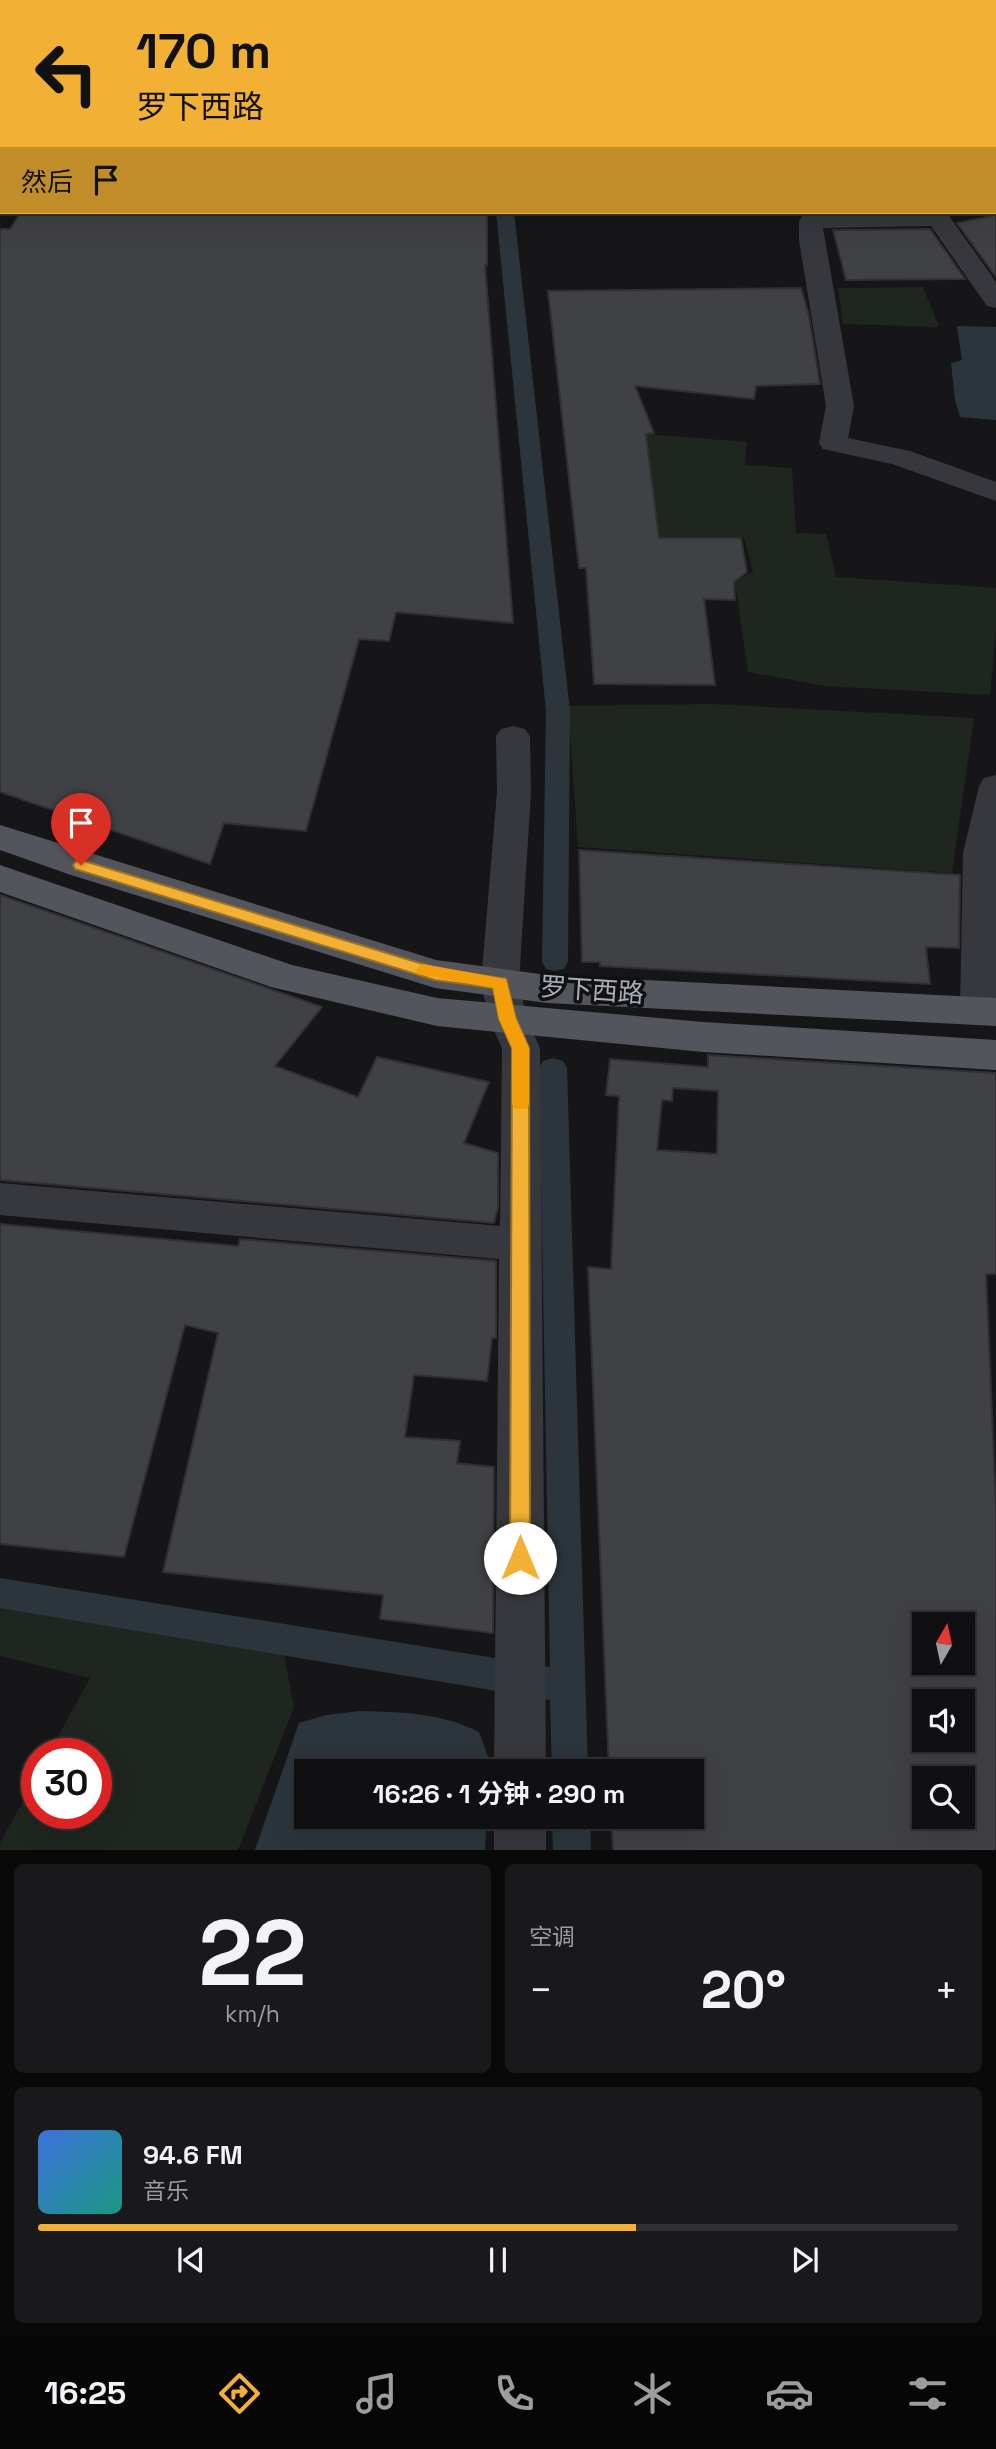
<!DOCTYPE html>
<html lang="zh">
<meta charset="utf-8">
<style>
body{margin:0;font-family:"Space Grotesk","Noto Sans SC",sans-serif;background:#19191b;color:#f1f3f6;height:100vh;display:flex;flex-direction:column;font-size:26px;white-space:nowrap}
*{box-sizing:border-box;margin:0}
p{font-size:23px;color:#9c9d9f}
.icon{flex:none;width:38px;height:38px;fill:none;stroke:currentColor;stroke-width:2;stroke-linecap:round;stroke-linejoin:round}
.map{position:relative;height:1850px;overflow:hidden}
.drawer{display:flex;flex-direction:column;gap:14px;padding:14px;background:#09090a;flex:1}
.drawer>*{flex:none}
.hud{position:absolute;left:0px;top:0px;width:998px;height:214px;box-shadow:0 7px 28px #0002,0 0 0 2px #303032;background:#f2b134;color:#111;overflow:hidden}
.needle{width:46px;rotate:9deg}
.tools{position:absolute;left:912px;top:1612px;display:grid;gap:14px}
.tools a{display:grid;place-items:center;width:63px;height:63px;border-radius:0px;background:#101012;box-shadow:0 7px 28px #0002,0 0 0 2px #303032;font-size:35px}
.speed{position:absolute;left:21px;top:1738px;display:flex;gap:14px;font-size:35px;font-weight:700;text-align:center}
.speed>*{display:grid;place-content:center;width:91px;height:91px;border-radius:50%;background:#101012;box-shadow:0 7px 28px #0002,0 0 0 2px #303032;line-height:1}
.speed .limit{border:10px solid #d22;background:#fff;color:#111}
.pin{position:absolute;display:grid;place-items:center;width:60px;height:60px;color:#fff;margin:-72px -30px;border-radius:50% 50% 50% 0;rotate:-45deg;box-shadow:0 0 7px #0007}
.pin .icon{rotate:45deg}
.me{position:absolute;width:77px;margin:-38px;rotate:0deg;stroke-linejoin:round;filter:drop-shadow(0 0 5px #0008)}
.turn{display:flex;align-items:center;gap:24px;height:147px;padding:0 21px;font-size:32px}
.turn .icon{width:91px;height:91px;stroke-width:2.5}
.turn b{display:block;font-size:49px;line-height:60px}
.then{display:flex;align-items:center;height:66px;padding:0 21px;background:#0003;gap:14px;font-size:26px}
.big{font-size:52px;font-weight:700;line-height:1.1}
.drawer .widget{flex:1;display:flex;flex-direction:column;justify-content:center;gap:10px;min-width:0;padding:0 24px;border-radius:10px;background:#19191b}
.drawer .dial{align-items:center;gap:0}
.dial b{font-size:91px;line-height:1}
.song{display:flex;align-items:center;gap:21px}
.cover{width:84px;height:84px;border-radius:10px;background:linear-gradient(135deg,hsl(220 70% 55%),hsl(170 70% 35%))}
.played{height:7px;border-radius:4px;background:linear-gradient(90deg,#f2b134 65%,#303032 65%)}
.keys{display:flex;justify-content:space-around;direction:ltr}
.heat{display:flex;justify-content:space-between;align-items:center;font-size:38px;direction:ltr}
.drawer .tiles{flex:1;display:grid;gap:14px;grid-template-columns:1fr 1fr}
.widget:last-child{grid-column:span 2}
.trip{position:absolute;left:294px;top:1759px;width:410px;height:70px;border-radius:0px;background:#101012;box-shadow:0 7px 28px #0002,0 0 0 2px #303032;font-weight:700;line-height:70px;text-align:center}
.tabs{display:flex;height:112px;justify-content:space-around;align-items:center;background:#060607;color:#9c9d9f}
.tabs .icon{width:49px;height:49px}
.tabs .on{color:#f2b134}
.tabs b{font-size:32px;color:#f1f3f6}
.map>svg:first-child{display:block}
.green{fill:#1e261f}
.water{fill:#2c353c}
.lines{fill:none;stroke-linecap:round;stroke-linejoin:round}
.canal{fill:#2c353c;fill-rule:evenodd}
.building{fill:#404145;stroke:#303034;stroke-width:2;fill-rule:evenodd}
.minor{fill:#37383d;fill-rule:evenodd}
.major{fill:#53555c;fill-rule:evenodd}
.route{fill:#f2b134;stroke:#9d7322;stroke-width:2}
.slow{fill:#f59e0b}
.labels{text-anchor:middle;stroke-width:7;stroke-linejoin:round;paint-order:stroke}
.street-label{font-size:26px;fill:#a8adb8;stroke:#111113}
</style>
<div class="map">
<svg width="996" height="1851" viewBox="0 0 996 1851">
<rect width="100%" height="100%" fill="#161618"/>
<g class="green">
<polygon points="923,287 939,327 843,324 838,288"/>
<polygon points="646,434 747,442 745,465 792,468 796,533 826,534 836,577 996,588 996,632 990,695 825,686 748,672 735,582 753,571 743,535 743,538 660,537"/>
<polygon points="711,704 974,718 952,873 578,847 568,706"/>
<polygon points="0,1607 284,1655 294,1707 238,1850 0,1850 0,1843 37,1776 37,1813 96,1813 96,1754 49,1753 90,1678 0,1656"/>
</g>
<g class="water">
<polygon points="957,326 996,327 996,420 960,417 955,400 951,363 962,360"/>
<path d="M360,1711C401,1712 442,1713 479,1732L489,1759V1771H306V1816L487,1817L485,1850H255L299,1723L326,1715Z"/>
</g>
<g class="lines">
<g class="canal">
<rect x="505" y="0" width="14" height="2"/>
<polygon points="496,212 514,212 570,711 568,962 564,969 555,971 546,969 542,962 546,711"/>
<polygon points="553,1058 563,1061 567,1068 588,1771 552,1771 550,1700 0,1608 0,1578 550,1667 539,1068 543,1061"/>
<polygon points="552,1816 590,1816 591,1851 553,1851"/>
</g>
</g>
<g class="building">
<polygon points="21,212 487,212 487,265 485,265 513,623 396,612 389,641 359,639 306,831 224,823 210,864 0,792 0,229 10,229"/>
<polygon points="996,215 996,277 957,223"/>
<polygon points="930,229 965,279 846,280 833,230"/>
<polygon points="801,288 809,316 820,384 756,386 754,399 635,386 654,433 646,434 659,538 741,538 747,572 734,582 735,600 704,599 715,685 594,684 586,568 579,568 548,291"/>
<polygon points="579,850 960,875 959,948 926,947 930,984 600,966 600,962 582,962"/>
<polygon points="0,895 322,1007 275,1066 358,1097 377,1057 489,1082 464,1143 498,1153 498,1207 494,1223 0,1180"/>
<path d="M708,1055L996,1073V1274H986L996,1507V1851H613L611,1816H691V1771H609L588,1267L611,1269L619,1096L606,1095L610,1059L708,1067ZM673,1088L718,1091L717,1154L657,1150L662,1100L672,1101ZM924,1624H962V1662H924ZM924,1701H962V1740H924ZM924,1778H962V1816H924Z"/>
<polygon points="0,1224 238,1246 240,1239 496,1261 496,1338 492,1338 487,1381 414,1375 405,1437 460,1441 457,1463 494,1467 493,1633 380,1619 383,1595 163,1572 218,1333 185,1325 124,1557 0,1544"/>
</g>
<g class="lines">
<g class="minor">
<polygon points="123,0 143,0 122,2"/>
<polygon points="0,143 2,143 0,159"/>
<polygon points="891,212 947,213 996,282 996,308 987,306 931,226 823,228 854,406 848,438 910,451 996,482 996,501 892,464 823,449 819,443 826,406 799,240 799,221 802,216 811,214"/>
<polygon points="513,726 525,729 530,736 531,792 519,983 527,1019 540,1048 546,1771 494,1771 499,1259 0,1215 0,1183 500,1226 502,1048 489,1019 481,983 497,792 496,736 501,729"/>
<polygon points="996,775 996,1015 993,1021 979,1025 965,1021 960,1011 963,853 979,786 984,778"/>
<rect x="494" y="1816" width="52" height="35"/>
</g>
<g class="major">
<polygon points="0,825 436,960 547,975 996,998 996,1026 547,1003 435,988 68,874 0,850"/>
<polygon points="0,865 292,965 437,998 703,1022 996,1040 996,1070 703,1052 437,1026 271,987 0,892"/>
</g>
</g>
<polygon class="route" points="81,860 436,968 506,979 516,1019 529,1048 530,1558 527,1565 520,1568 513,1565 510,1558 512,1048 499,1019 493,988 435,980 75,869 73,865 75,862"/>
<polygon class="slow" points="423,964 506,979 516,1019 529,1048 529,1104 527,1109 515,1109 512,1104 512,1048 499,1019 493,988 417,974 415,970"/>
<g class="labels">
<g class="street-label">
<text transform="translate(592 990) rotate(4)" y="9">罗下西路</text>
</g>
</g>
</svg>
<div class="tools">
<a><svg class="needle" viewBox="-14 -14 28 28"><path d="M0-13l5 13h-10z" fill="#e53935"/><path d="M0 13l5-13h-10z" fill="#9c9d9f"/></svg></a>
<a><svg class="icon" aria-label="sound" viewBox="0 0 24 24"><path d="M4 9h4l5-4v14l-5-4H4zM17 9q2 3 0 6"/></svg></a>
<a><svg class="icon" aria-label="search" viewBox="0 0 24 24"><circle cx="10" cy="10" r="6"/><path d="M15 15l6 6"/></svg></a>
</div>
<div class="speed"><div class="limit">30</div></div>
<div class="pin" style="left:81px;top:865px;background:#d93025"><svg class="icon" aria-label="arrive" viewBox="0 0 24 24"><path d="M6 21V4h12l-3 4 3 4H6"/></svg></div>
<svg class="me" style="left:520px;top:1558px" viewBox="-20 -20 40 40"><circle r="19" fill="#fff"/><path d="M0-13L10 11 0 6-10 11z" fill="#f2b134"/></svg>
<div class="trip">16:26 · 1 分钟 · 290 m</div>
<div class="hud">
<div class="turn"><svg class="icon" aria-label="left" viewBox="0 0 24 24"><path d="M17 20v-9H6M10 6l-5 5 5 5"/></svg><div><b>170 m</b>罗下西路</div></div>
<div class="then">然后<svg class="icon" aria-label="arrive" viewBox="0 0 24 24"><path d="M6 21V4h12l-3 4 3 4H6"/></svg></div>
</div>
</div>
<section class="drawer">
<div class="tiles">
<div class="widget dial"><b>22</b><p>km/h</p></div>
<div class="widget"><p>空调</p>
<div class="heat"><a>−</a><b class="big">20°</b><a>+</a></div>
</div>
<div class="widget">
<div class="song"><i class="cover"></i><div><b>94.6 FM</b><p>音乐</p></div></div>
<div class="played"></div>
<div class="keys"><svg class="icon" aria-label="previous" viewBox="0 0 24 24"><path d="M18 5L8 12l10 7zM5 5v14"/></svg><svg class="icon" aria-label="pause" viewBox="0 0 24 24"><path d="M8 5v14M16 5v14"/></svg><svg class="icon" aria-label="next" viewBox="0 0 24 24"><path d="M6 5l10 7-10 7zM19 5v14"/></svg></div>
</div>
</div>
</section>
<nav class="tabs">
<b>16:25</b>
<svg class="icon on" aria-label="directions" viewBox="0 0 24 24"><path d="M12 3l9 9-9 9-9-9zM9 14v-3h6M13 9l2 2-2 2"/></svg>
<svg class="icon" aria-label="music" viewBox="0 0 24 24"><path d="M9 18V5l10-2v13"/><circle cx="6" cy="18" r="3"/><circle cx="16" cy="16" r="3"/></svg>
<svg class="icon" aria-label="phone" viewBox="0 0 24 24"><path d="M5 4h4l2 5-3 2q2 4 5 5l2-3 5 2v4C11 20 4 13 5 4z"/></svg>
<svg class="icon" aria-label="climate" viewBox="0 0 24 24"><path d="M12 3v18M4 7l16 10M4 17L20 7"/></svg>
<svg class="icon" aria-label="car" viewBox="0 0 24 24"><path d="M5 17H2v-5l4-1 3-4h7l3 4 3 1v5h-3M9 17h6M6 11h13"/><circle cx="7" cy="17" r="2"/><circle cx="17" cy="17" r="2"/></svg>
<svg class="icon" aria-label="filters" viewBox="0 0 24 24"><path d="M4 7h16M4 17h16"/><circle cx="9" cy="7" r="2"/><circle cx="15" cy="17" r="2"/></svg>
</nav>
